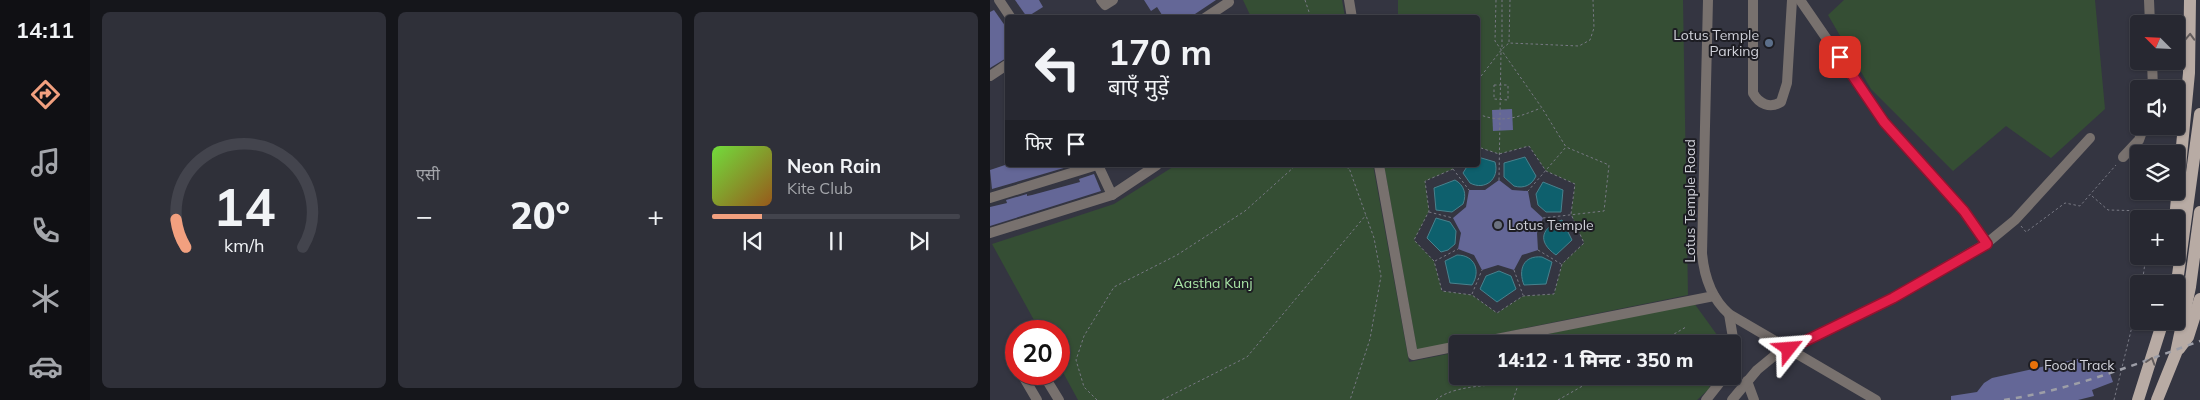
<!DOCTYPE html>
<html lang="hi">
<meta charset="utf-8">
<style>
body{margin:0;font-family:Mulish,"Noto Sans Devanagari",sans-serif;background:#2f3039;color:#f1f3f6;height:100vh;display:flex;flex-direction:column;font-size:19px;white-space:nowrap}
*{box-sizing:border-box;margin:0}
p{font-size:16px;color:#a4a6ab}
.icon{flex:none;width:28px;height:28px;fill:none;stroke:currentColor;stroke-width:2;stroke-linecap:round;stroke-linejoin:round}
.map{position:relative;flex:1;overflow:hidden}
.details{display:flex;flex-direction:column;gap:12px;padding:12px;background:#15161b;width:900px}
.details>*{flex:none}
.guide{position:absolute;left:15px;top:15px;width:475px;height:152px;border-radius:5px;box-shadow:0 1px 4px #0004,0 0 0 1px #43444d;background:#272831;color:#f1f3f6;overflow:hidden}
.needle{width:32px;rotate:294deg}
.controls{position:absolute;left:1140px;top:15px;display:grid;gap:10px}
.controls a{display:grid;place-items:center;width:55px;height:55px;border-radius:5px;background:#272831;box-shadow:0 1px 4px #0004,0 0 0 1px #43444d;font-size:25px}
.speed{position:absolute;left:15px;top:320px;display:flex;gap:10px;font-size:25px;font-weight:700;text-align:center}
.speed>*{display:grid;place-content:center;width:65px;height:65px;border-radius:50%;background:#272831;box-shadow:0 1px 4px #0004,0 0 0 1px #43444d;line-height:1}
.speed .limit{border:8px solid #d22;background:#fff;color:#111}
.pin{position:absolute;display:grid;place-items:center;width:42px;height:42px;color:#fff;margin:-21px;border-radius:10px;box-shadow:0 2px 8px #0006}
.me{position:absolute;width:55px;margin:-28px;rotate:62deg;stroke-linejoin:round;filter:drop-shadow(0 0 4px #0008)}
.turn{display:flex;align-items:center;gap:18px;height:105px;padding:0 20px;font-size:22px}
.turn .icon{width:65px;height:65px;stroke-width:2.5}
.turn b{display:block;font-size:35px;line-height:42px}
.then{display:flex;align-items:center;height:48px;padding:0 20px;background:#0003;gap:10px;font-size:19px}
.big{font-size:38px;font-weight:800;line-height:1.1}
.details .tile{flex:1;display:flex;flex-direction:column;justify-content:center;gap:8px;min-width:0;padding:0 18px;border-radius:8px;background:#2f3039}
.details .dial{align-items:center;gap:0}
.dial svg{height:130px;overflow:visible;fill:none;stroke:#43444d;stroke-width:7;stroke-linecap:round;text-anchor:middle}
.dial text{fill:#f1f3f6;stroke:none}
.song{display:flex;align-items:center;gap:15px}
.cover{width:60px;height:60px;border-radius:8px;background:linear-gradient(135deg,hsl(100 70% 55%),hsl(30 70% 35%))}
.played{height:5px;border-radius:2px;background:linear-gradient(90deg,#f2a07f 20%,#43444d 20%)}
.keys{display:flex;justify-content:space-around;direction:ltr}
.heat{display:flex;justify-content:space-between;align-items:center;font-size:28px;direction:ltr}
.details .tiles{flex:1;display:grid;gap:12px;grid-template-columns:repeat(3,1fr)}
.trip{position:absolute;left:459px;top:335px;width:292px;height:50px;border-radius:5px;background:#272831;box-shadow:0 1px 4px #0004,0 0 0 1px #43444d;font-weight:800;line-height:50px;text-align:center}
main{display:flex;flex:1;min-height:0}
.dock{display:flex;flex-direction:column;width:90px;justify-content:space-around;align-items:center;background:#101014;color:#a4a6ab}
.dock .icon{width:35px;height:35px}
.dock .selected{color:#f2a07f}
.dock b{font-size:22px;color:#f1f3f6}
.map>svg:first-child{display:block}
.green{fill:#354e34}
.water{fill:#0e606d;stroke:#48828e}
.building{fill:#646797}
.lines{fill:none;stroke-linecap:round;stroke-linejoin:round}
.path{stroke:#787984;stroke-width:1;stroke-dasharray:2.5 2.5;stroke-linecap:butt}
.minor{stroke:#78716e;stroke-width:10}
.major{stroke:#b8aba4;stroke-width:12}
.rail{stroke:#9d9ea7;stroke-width:2.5;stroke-dasharray:6 6;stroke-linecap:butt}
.oneway{stroke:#635d5d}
.route-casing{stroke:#92132f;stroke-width:12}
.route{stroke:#e11d48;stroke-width:9}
.service-dot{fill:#5c6f8a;stroke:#1d1d23;stroke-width:2}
.worship-dot{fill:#6b7280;stroke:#1d1d23;stroke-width:2}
.food-dot{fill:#e8710a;stroke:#1d1d23;stroke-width:2}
.labels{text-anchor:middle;stroke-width:4;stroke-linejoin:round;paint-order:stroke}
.poi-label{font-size:14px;fill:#d1d2da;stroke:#1d1d23;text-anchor:start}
.street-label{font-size:14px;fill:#d1d2da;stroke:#1d1d23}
.park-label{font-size:14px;fill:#a9e4a6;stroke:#1d1d23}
</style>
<main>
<nav class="dock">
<b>14:11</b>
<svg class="icon selected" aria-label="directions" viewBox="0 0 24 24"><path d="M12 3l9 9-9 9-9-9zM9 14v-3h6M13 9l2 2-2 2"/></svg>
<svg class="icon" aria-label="music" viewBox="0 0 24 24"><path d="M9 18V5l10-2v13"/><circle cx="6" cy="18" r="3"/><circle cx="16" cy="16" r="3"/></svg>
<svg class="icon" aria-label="phone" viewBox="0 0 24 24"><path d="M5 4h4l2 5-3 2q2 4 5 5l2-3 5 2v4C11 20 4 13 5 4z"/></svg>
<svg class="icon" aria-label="climate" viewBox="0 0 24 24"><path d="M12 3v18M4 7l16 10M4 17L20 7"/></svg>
<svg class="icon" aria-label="car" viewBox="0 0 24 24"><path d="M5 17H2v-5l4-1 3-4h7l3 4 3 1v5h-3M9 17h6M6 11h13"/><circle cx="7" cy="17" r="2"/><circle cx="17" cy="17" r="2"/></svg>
</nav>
<section class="details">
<div class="tiles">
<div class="tile dial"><svg viewBox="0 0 100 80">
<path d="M14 69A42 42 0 1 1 86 69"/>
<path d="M14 69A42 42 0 0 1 8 52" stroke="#f2a07f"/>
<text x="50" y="56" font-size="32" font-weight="700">14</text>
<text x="50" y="72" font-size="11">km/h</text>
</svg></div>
<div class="tile"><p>एसी</p>
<div class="heat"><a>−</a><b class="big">20°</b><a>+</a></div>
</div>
<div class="tile">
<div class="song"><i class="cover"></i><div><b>Neon Rain</b><p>Kite Club</p></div></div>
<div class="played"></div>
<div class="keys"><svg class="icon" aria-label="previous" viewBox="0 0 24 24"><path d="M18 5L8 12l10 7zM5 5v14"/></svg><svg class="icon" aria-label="pause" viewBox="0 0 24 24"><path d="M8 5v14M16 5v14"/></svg><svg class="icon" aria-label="next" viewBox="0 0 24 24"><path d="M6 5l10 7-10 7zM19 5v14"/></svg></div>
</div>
</div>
</section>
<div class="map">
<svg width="1210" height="400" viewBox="0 0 1210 400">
<rect width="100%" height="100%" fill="#343541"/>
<g class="green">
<polygon points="253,0 352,0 355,17 261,17"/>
<polygon points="408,0 693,0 698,295 427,350 394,165 466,165 463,169 435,181 439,211 424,240 444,261 452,291 482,295 507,313 533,296 564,294 572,264 594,243 581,214 585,184 556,171 539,146 509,154 488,147 488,18 408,17"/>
<polygon points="854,0 1105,0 1115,109 1061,158 1016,126 963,171 881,89 838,15"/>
<polygon points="186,165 383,165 419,362 467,352 468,376 722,376 719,389 707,400 88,400 69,365 69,331 50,331 2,244 124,204"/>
<polygon points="704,303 730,339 729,344 509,344"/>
</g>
<g class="water">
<path d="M488,157L505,162C510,179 495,191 480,183L473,173L478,165H488Z"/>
<path d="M535,157L546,176C542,185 534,189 524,186L514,177V163Z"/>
<path d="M465,180C474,185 477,194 473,204L462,212L446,210L444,188Z"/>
<polygon points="553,182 573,190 571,212 556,212 548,205 546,194"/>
<polygon points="446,218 460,222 466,231 465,244 458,250 451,252 437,238"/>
<path d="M572,220L582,240L566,255C546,241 552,227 572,220Z"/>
<path d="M467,255C485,255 491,271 482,285L460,283L455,261Z"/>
<path d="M552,257L562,262L556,284L534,285C528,270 533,255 552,257Z"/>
<polygon points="509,271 521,276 526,289 507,302 490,289 496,276"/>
</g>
<g class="building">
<polygon points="25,0 49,0 53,7 37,17"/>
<polygon points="154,0 226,0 199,18 174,18 167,7 161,11"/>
<polygon points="4,10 18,30 18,57 0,68 0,12"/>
<polygon points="522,109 523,130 503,131 502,110"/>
<polygon points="18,164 18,165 84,165 2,189 0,170"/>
<polygon points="104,174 111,191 0,226 0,207 17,203 16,200 37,194 37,196 42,195 90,182 89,179"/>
<polygon points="509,180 522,190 538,191 541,207 553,218 547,233 548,250 532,255 524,270 508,265 492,270 484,255 468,249 471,233 463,218 476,207 479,190 495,190"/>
<polygon points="1092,358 1094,367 1116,362 1123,382 1102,390 1104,396 1088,400 961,400 961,396 987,392 994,383 1002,378"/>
</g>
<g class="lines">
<g class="path">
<polyline points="315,0 321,18"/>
<polyline points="506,0 505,41 552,108 576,147 538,191"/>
<polyline points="519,42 520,0"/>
<polyline points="512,47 512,0"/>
<polyline points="488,80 512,49 519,43 589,46 600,40 604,28 603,0"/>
<polygon points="504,85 518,85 518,100 504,99"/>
<path d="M488,114C513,124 528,117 551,108"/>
<polyline points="342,165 359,168"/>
<polyline points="358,165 384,238 391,276 380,339 360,400"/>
<polyline points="460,165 479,190"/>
<polyline points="466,165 463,169 435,181 439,211 424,240 444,261 452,291 482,295 507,313 533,296 564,294 572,264 594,243 581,214 585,184 556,171 539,146 509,154 488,147"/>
<polyline points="509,180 511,51"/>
<polyline points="1102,196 1118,210 1159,211 1158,219"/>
<polyline points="439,212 463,218"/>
<polyline points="553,218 614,211 619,165 576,147"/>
<polyline points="1031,226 1036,232 1075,203 1090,206 1126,165"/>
<polyline points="548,250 571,264"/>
<polyline points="445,261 468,249"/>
<polyline points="524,270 533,295"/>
<polyline points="1152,284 1156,256"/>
<polyline points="482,294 492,270"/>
<polyline points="667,344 696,327"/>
<polyline points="107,400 94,387 86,360 94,336 124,287 187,255 255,211 304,167 315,165"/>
<polyline points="172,400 257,357 376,215"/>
<path d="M446,400C468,380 535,386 566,382C579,381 591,378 604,376"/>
<polyline points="523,400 531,376"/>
<polyline points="568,400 610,376"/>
<polyline points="1124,400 1149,298"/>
</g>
<g class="minor">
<polyline points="9,0 21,18"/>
<polyline points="111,0 115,5 123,0"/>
<polyline points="359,0 362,18"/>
<path d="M718,0L712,253C714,276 721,298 739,314L886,400"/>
<path d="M763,0V93C769,104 780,109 791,102L797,83L802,0"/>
<polyline points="810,0 894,122 974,211 997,243"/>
<polyline points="1159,0 1160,24"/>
<polyline points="215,18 239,2"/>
<polyline points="1162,61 1163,89"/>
<polyline points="0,76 18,64"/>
<polyline points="1133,157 1149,140 1154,126"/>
<polyline points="108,165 122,195"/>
<polyline points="389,165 423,355 468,346"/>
<polyline points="0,198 107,165"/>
<polyline points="0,233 122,195 167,165"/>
<polyline points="739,314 745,350 742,362"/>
<polyline points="481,344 724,296"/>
<polyline points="53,374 69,400"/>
<polyline points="33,376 47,400"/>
<polyline points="757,381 764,400"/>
<polyline points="716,400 735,376"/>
<polyline points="742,400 767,370 784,356 903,298 997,243 1025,220 1100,138"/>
</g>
<g class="major">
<polyline points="1185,219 1199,73 1200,0"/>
<polyline points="1185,284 1188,275 1210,114"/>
<polyline points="1189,349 1198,337 1210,299"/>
<polyline points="1148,400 1173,321"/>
<polyline points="1167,400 1186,353 1200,287 1210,212"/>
</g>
<path class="rail" d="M1014,400C1081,390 1146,364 1210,341"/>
</g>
<defs><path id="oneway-chevron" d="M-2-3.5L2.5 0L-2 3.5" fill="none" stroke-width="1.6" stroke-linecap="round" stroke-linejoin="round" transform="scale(1.25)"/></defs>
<g class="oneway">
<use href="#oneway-chevron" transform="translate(1200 37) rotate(-88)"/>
<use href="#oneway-chevron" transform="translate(1161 361) rotate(-72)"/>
</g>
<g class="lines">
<defs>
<polyline id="route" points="799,349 903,298 997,244 974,211 894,122 850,57"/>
</defs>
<use href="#route" class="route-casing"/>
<use href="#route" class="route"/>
</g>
<circle class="service-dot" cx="779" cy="43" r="5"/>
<circle class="worship-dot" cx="508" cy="225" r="5"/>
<circle class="food-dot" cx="1044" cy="365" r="5"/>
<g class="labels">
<g class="poi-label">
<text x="769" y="40" text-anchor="end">Lotus Temple<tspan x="769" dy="16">Parking</tspan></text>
<text x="518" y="230">Lotus Temple</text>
<text x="1054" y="370">Food Track</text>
</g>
<g class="street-label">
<text transform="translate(700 201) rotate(-90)" y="5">Lotus Temple Road</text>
</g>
<g class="park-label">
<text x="223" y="288">Aastha Kunj</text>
</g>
</g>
</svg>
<div class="controls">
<a><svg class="needle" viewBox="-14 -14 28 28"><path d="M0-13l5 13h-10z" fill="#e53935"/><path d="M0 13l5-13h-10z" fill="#a4a6ab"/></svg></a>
<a><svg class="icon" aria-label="sound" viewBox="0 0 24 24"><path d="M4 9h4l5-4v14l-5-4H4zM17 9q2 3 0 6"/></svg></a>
<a><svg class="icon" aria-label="layers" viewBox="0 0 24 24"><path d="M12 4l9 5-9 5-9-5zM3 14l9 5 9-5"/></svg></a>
<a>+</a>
<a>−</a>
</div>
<div class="speed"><div class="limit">20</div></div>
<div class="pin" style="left:850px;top:57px;background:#d93025"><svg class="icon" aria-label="arrive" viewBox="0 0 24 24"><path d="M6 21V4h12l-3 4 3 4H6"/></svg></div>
<svg class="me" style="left:799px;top:349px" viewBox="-20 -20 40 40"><path d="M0-17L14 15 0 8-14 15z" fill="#e11d48" stroke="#fff" stroke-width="4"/></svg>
<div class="trip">14:12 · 1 मिनट · 350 m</div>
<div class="guide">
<div class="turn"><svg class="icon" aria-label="left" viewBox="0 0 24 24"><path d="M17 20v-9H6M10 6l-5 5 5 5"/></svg><div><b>170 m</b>बाएँ मुड़ें</div></div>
<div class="then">फिर<svg class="icon" aria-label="arrive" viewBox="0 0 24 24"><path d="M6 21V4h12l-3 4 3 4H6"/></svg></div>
</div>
</div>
</main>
